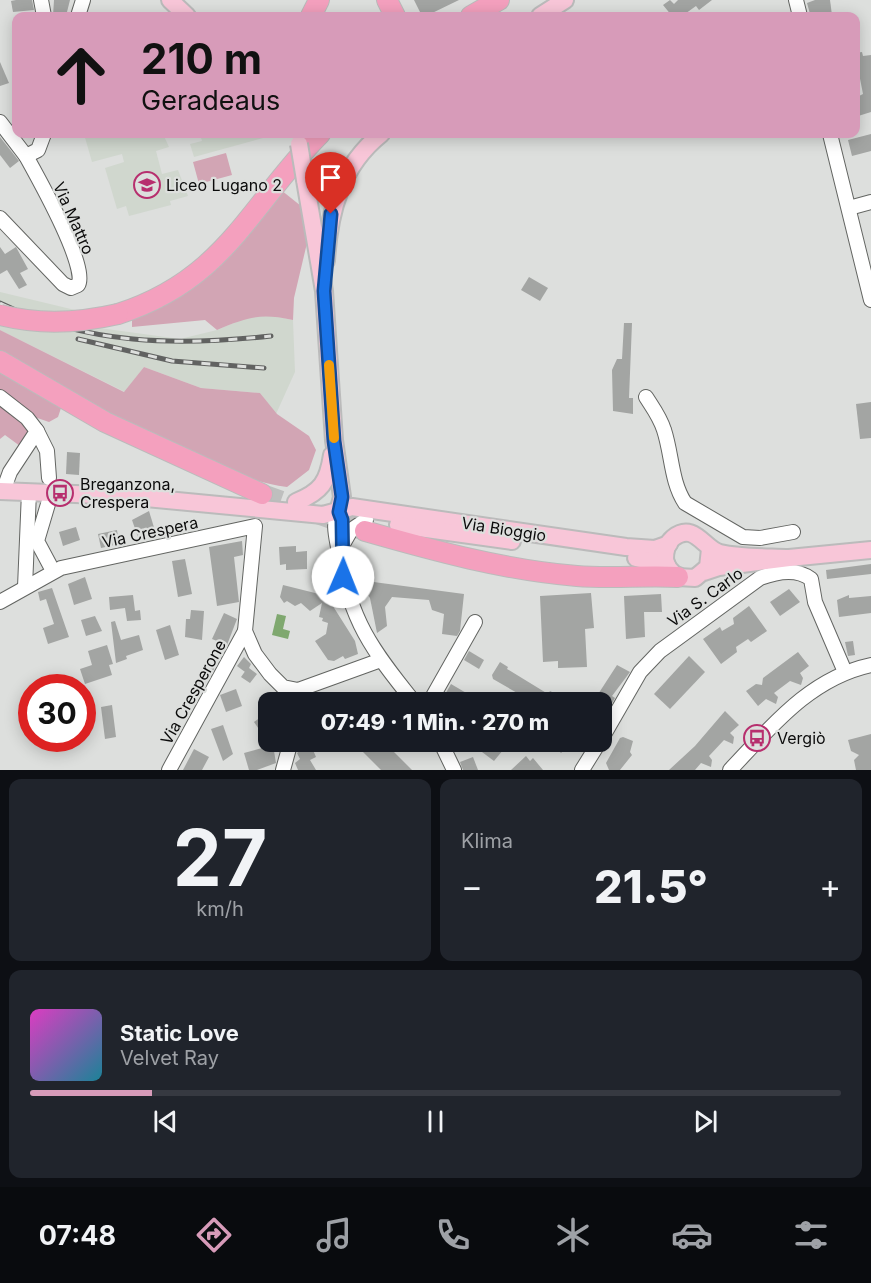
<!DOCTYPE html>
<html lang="de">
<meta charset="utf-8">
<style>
body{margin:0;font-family:Inter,sans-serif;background:#20242c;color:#f1f3f6;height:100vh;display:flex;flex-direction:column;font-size:22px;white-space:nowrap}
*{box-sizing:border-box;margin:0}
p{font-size:20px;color:#9ea1a6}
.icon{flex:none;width:33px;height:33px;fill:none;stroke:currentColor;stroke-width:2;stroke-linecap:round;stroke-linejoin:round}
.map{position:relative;height:770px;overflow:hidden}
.side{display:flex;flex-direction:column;gap:9px;padding:9px;background:#0d0f14;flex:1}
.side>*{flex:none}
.guide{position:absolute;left:12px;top:12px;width:848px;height:126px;border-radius:12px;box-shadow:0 3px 15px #0003;background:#d79bb9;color:#111;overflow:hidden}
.speed{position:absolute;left:18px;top:674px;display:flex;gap:12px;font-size:30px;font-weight:700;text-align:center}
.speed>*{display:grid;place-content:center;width:78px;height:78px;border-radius:50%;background:#171b24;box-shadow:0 3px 15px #0003;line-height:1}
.speed .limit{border:9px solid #d22;background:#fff;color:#111}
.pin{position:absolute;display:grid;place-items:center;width:51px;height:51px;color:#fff;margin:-62px -26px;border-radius:50% 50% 50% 0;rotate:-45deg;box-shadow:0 0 6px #0007}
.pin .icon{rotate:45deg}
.me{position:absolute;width:66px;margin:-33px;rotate:1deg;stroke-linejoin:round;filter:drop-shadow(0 0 4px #0008)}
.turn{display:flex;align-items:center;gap:21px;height:126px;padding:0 30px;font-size:27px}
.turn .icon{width:78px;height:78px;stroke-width:2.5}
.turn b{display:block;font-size:42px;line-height:51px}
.big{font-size:45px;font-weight:800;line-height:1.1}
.side .tile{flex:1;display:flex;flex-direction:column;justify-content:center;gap:9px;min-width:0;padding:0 21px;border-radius:12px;background:#20242c}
.side .dial{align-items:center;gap:0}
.dial b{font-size:78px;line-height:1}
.song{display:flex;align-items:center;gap:18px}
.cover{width:72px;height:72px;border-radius:9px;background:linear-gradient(135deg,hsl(310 70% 55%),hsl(190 70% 35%))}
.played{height:6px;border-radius:3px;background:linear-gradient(90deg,#d79bb9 15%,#363941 15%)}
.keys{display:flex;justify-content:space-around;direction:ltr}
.heat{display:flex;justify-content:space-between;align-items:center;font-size:33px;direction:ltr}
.side .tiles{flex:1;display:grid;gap:9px;grid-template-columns:1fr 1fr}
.tile:last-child{grid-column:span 2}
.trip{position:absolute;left:258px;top:692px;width:354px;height:60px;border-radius:12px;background:#171b24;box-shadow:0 3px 15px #0003;font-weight:800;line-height:60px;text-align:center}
.tab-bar{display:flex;height:96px;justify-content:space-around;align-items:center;background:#090b0e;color:#9ea1a6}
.tab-bar .icon{width:42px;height:42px}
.tab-bar .selected{color:#d79bb9}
.tab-bar b{font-size:27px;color:#f1f3f6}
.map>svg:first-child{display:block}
.built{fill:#d0d7ce}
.green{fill:#d2a5b4}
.water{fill:#7fa86f}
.building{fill:#a3a5a3}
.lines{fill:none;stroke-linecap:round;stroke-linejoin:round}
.highway-tunnel{stroke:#bebfbe;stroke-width:20;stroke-dasharray:20 10;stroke-linecap:butt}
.minor-casing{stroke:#636562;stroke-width:16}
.major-casing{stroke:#bbb;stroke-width:20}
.highway-casing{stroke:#bbb;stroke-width:22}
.minor{stroke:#fff;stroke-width:14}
.major{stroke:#f8c6d8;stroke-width:16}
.highway{stroke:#f4a0be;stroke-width:20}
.rail-casing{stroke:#616261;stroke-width:5}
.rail{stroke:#dddfdd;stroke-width:3;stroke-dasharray:9;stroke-linecap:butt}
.major-bridge-casing{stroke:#bbb;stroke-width:20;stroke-linecap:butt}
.highway-bridge-casing{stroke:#bbb;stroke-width:22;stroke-linecap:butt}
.major-bridge{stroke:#f8c6d8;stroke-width:16}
.highway-bridge{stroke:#f4a0be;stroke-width:20}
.route-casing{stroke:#114b97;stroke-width:15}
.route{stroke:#1a73e8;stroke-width:10}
.slow{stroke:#f59e0b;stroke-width:10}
.labels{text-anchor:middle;stroke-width:4.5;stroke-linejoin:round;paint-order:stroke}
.poi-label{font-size:16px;fill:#0b0b0b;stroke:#dddfdd;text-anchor:start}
.street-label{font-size:16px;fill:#0b0b0b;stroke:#dddfdd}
</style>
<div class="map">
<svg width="871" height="770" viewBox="0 0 871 770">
<rect width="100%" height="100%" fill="#dddfdd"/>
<g class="built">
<polygon points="84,134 163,134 169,147 156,151 162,174 178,170 188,196 170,201 171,205 129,216 126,206 117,209 105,168 124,162 122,154 92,162"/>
<polygon points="200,134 262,134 263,138 194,157 190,144 202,141"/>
<polygon points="0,292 75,310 92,327 180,339 217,330 250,316 270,315 293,320 295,372 276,414 260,393 201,388 144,367 125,392 0,330"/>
</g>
<g class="green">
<polygon points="226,153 232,175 199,184 193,162"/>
<path d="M281,190L301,206L307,243L294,298L293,320C260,313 248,317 217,330L205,320L132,327V316Z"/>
<path d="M0,330L124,392L144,367L201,388L260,393L277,414L309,436L316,450L309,470L287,487C246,481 211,464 174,447C114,418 57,385 0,352Z"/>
<polygon points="0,368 62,405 58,417 49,422 17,411 30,432 20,446 5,435 0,439"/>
</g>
<polygon class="water" points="277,614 286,616 283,629 290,631 288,639 272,635"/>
<g class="building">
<polygon points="16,0 32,0 34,10 13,12 11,1"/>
<polygon points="54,0 70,0 66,16 53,16"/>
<polygon points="414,0 459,0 426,16 422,16"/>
<polygon points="670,0 674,4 678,0 712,0 699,10 696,6 682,16 672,16 663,5"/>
<polygon points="815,0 830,0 832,15 810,14 807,3"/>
<polygon points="862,52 863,56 871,55 871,112 855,117 855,98 863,94 855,53"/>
<polygon points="0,62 9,83 0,86"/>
<polygon points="871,134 871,151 852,156 848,140"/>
<polygon points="0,137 19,161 10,168 0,155"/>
<polygon points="0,247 5,254 16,247 28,269 20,273 27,285 19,289 7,270 0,274"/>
<polygon points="529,277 548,288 540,301 521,290"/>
<polygon points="624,323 632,323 629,398 633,398 633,414 613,411 612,370 617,359 622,359"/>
<polygon points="871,402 871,438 860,439 856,404"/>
<polygon points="67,452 80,453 79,475 66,474"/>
<polygon points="149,511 156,534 139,540 132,520"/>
<polygon points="76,527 80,540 63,546 59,532"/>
<polygon points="117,530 119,544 101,548 98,534"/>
<polygon points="242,541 243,555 234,557 239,602 217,606 209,547"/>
<polygon points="296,546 296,552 307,551 307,569 286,570 286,564 280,565 279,547"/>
<polygon points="185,559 192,594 178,597 172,561"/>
<polygon points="871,564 871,574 827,579 826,570"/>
<polygon points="85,577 92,599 74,605 68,584"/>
<polygon points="366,581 464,594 460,631 457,636 442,634 444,614 432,610 429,600 392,597 385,607 387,626 377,633 370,598 362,587"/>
<polygon points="283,585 319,594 325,590 333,596 331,603 355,641 358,654 345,659 343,656 334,661 328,660 315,641 326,634 328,623 322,621 323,618 319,617 322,603 310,611 301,603 295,606 287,601 284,603 280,597"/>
<polygon points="52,588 69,637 48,644 43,628 54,624 46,599 40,601 38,592"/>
<polygon points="789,589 800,602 780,616 770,602"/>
<polygon points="591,593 594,628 585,629 587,667 558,668 558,661 543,662 540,596"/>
<polygon points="661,594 662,612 644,612 645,637 626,639 624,596"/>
<polygon points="133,595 135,611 140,610 141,620 127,621 125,608 110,610 109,597"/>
<polygon points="849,595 849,598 871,596 871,613 839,617 837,600"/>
<polygon points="749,606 767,631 751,642 748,639 736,647 737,652 721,664 703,639 720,627 722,631 734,624 733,618"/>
<polygon points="191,610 204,611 202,640 185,637 186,619 190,619"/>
<polygon points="224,613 237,619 227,645 212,639"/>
<polygon points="95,616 102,631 86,636 81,620"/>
<polygon points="115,621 121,640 139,635 143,650 126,656 127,659 116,663 111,622"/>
<polygon points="170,625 179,655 165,660 156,630"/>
<polygon points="853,641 855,655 848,656 845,642"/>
<polygon points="107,645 113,664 109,665 112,675 85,684 80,669 92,665 88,651"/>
<polygon points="469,651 484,660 479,669 464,660"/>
<polygon points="798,652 809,666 800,673 803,678 801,685 790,681 774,693 778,697 776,704 766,699 758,706 746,691 756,684 762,685 763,678"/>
<polygon points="689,656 705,672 670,709 654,694"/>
<polygon points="244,657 251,664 249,668 257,674 250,683 241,677 246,670 245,672 237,666"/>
<polygon points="500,662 508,667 507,669 548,694 550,691 558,695 556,699 562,702 533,702 493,679 492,675"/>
<polygon points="212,663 214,669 200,691 198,686 195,687 206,665"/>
<polygon points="617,665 630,672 612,696 615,698 607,712 602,709 602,702 593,702"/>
<polygon points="451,684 468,694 463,702 450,702 443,698"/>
<polygon points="236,689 242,706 226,712 220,695"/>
<polygon points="355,693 355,702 337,702 337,694"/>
<polygon points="112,705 116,737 105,739 101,707"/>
<polygon points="725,711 739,725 730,733 734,737 733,744 724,740 709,756 712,760 711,767 701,763 695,770 669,770 695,746"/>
<polygon points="268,712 268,731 263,735 254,722"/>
<polygon points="223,725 233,754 223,761 211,729"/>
<polygon points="871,734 871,770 856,770 854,760 859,755 851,751 848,740"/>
<polygon points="623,737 633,741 630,752 632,755 620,770 609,770 606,763 620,738"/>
<polygon points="300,741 316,741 319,746 313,750 316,757 310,760 316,770 298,770 295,763 300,759 297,753 302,749"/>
<polygon points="372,741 383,741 412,770 381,770 362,751"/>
<polygon points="480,741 492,741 503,750 494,761 478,749 476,745"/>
<polygon points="550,741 574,741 561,753"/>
<polygon points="273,745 276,763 257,770 249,770 244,753"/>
<polygon points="194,749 209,757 202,770 183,770"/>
<polygon points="526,756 530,761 533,758 543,770 511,770"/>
<polygon points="473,757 478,770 463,770 460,762"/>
</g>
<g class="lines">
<polyline class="highway-tunnel" points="262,494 365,531"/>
<defs>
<g id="minor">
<polyline points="41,0 44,16"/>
<polyline points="796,0 800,16"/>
<polyline points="78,16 83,0"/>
<polyline points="0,122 26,156"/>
<polyline points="830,134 871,300"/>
<polyline points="849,208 871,202"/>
<path d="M0,218L63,284L71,288L78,285C89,268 37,176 26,156L38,150L44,134"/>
<polyline points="0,397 27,418 37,431 10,472 3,491"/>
<path d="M646,397C653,408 660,417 664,430C672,454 671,482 685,503L743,537L760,538L793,532"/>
<polyline points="37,431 47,451 49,478"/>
<polyline points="48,504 37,541 53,571"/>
<path d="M338,512C332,525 337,539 339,553C350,620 372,650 414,702"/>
<polyline points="343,544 351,530 366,520"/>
<polyline points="25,587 29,492"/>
<polyline points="0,602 61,568 255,526 245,631 255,654 270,674 283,687 298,690 381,660"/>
<polyline points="425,702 432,698 475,622"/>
<path d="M602,738L640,672L660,651L760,578C776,572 797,568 811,579L815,602L845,672"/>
<polyline points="440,741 454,770"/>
<polyline points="169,770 245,631"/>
<polyline points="283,770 291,741"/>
<polyline points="582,770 600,741"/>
<path d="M730,770C771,727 810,678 871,665"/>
</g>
<g id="major">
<polyline points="170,0 187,16"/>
<polyline points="540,16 565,0"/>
<polyline points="305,180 324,291 334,440 342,497 338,512"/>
<path d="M326,261C329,211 341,166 381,134"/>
<polyline points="0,491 125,496 323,515 352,507 626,547 655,549 669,544"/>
<path d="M296,502C321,492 328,482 332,455"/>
<polyline points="398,525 512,541"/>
<polyline points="636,558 667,565"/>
<polyline points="789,558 871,550"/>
<path d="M704,572L719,567L789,558C767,557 742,558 720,553C704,549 694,521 673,538C667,543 665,552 665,559C666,567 672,573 678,577L695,578L708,567L710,549"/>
</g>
<g id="highway">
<polyline points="387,0 395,16"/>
<polyline points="311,16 319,0"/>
<polyline points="471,16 499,0"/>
<path d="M118,314C226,279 248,207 320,134"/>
<polyline points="0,361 105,422 262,494"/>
<path d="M365,531C435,551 504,570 577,576C611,579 645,575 678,577"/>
</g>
</defs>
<use href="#minor" class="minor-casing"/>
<use href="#major" class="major-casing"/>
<use href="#highway" class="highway-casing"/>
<use href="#minor" class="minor"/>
<use href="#major" class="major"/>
<use href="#highway" class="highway"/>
<defs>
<g id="rail">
<path d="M0,303C87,345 177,346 271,336"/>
<polyline points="78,339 172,361 264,368"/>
</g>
</defs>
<use href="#rail" class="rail-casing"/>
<use href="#rail" class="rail"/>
<defs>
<polyline id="major-bridge" points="299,144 305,180"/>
<path id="highway-bridge" d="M0,315C39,325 79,323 118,314"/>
</defs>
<use href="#major-bridge" class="major-bridge-casing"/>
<use href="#highway-bridge" class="highway-bridge-casing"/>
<use href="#major-bridge" class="major-bridge"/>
<use href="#highway-bridge" class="highway-bridge"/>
</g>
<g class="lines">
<defs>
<polyline id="route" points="331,214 324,291 334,441 342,497 339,512 342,520 343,577"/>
</defs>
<use href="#route" class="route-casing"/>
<use href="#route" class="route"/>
<polyline class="slow" points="329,365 334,438"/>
</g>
<defs>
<symbol id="school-ring" viewBox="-11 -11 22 22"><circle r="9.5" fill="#dddfdd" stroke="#b72f6e" stroke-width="1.5"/><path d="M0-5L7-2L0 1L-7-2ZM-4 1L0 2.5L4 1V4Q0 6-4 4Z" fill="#b72f6e"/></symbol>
<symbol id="bus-ring" viewBox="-11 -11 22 22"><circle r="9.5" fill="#dddfdd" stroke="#b72f6e" stroke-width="1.5"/><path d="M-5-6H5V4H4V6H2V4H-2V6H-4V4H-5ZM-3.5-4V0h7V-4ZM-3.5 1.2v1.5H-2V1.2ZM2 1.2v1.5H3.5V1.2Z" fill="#b72f6e"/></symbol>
</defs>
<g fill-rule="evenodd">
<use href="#school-ring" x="132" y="170" width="30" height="30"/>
<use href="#bus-ring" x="45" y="478" width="30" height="30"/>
<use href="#bus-ring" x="742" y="723" width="30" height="30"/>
</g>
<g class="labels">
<g class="poi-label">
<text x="166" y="191">Liceo Lugano 2</text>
<text x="80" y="490">Breganzona,<tspan x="80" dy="18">Crespera</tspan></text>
<text x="777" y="744">Vergiò</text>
</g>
<g class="street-label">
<text transform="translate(74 218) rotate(66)" y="6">Via Mattro</text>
<text transform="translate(504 529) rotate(9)" y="6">Via Bioggio</text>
<text transform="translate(150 532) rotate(-12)" y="6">Via Crespera</text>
<text transform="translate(705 597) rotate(-36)" y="6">Via S. Carlo</text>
<text transform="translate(193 692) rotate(-61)" y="6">Via Cresperone</text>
</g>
</g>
</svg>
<div class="speed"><div class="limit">30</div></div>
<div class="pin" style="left:331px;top:214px;background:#d93025"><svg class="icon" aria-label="arrive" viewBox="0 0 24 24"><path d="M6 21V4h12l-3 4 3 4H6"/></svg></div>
<svg class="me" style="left:343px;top:577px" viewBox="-20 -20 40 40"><circle r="19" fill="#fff"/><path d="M0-13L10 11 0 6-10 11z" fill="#1a73e8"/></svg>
<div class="trip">07:49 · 1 Min. · 270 m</div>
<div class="guide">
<div class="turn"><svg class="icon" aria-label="ahead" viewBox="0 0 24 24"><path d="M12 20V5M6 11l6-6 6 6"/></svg><div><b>210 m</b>Geradeaus</div></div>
</div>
</div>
<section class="side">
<div class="tiles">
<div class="tile dial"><b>27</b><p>km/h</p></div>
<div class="tile"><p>Klima</p>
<div class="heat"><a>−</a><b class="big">21.5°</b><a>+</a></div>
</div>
<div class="tile">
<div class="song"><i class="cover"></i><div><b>Static Love</b><p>Velvet Ray</p></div></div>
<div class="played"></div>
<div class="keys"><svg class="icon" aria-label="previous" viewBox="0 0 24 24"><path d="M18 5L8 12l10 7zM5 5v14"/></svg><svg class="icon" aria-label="pause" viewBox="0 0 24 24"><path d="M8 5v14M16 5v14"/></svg><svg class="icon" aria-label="next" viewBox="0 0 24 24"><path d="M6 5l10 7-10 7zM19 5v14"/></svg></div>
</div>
</div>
</section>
<nav class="tab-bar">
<b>07:48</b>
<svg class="icon selected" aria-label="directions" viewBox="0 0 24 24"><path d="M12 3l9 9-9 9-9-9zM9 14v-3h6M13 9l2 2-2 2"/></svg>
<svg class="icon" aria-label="music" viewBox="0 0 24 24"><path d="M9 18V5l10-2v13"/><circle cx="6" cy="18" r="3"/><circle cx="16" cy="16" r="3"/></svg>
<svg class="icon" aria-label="phone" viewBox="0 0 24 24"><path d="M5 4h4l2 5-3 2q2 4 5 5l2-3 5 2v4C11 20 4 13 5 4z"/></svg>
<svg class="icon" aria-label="climate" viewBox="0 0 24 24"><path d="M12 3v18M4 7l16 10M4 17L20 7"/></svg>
<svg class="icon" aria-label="car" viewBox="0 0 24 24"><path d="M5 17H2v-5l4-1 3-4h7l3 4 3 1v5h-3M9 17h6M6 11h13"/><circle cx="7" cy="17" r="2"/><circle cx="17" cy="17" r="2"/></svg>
<svg class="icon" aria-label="filters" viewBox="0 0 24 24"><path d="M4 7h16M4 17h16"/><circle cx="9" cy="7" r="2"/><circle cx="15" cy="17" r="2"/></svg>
</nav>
